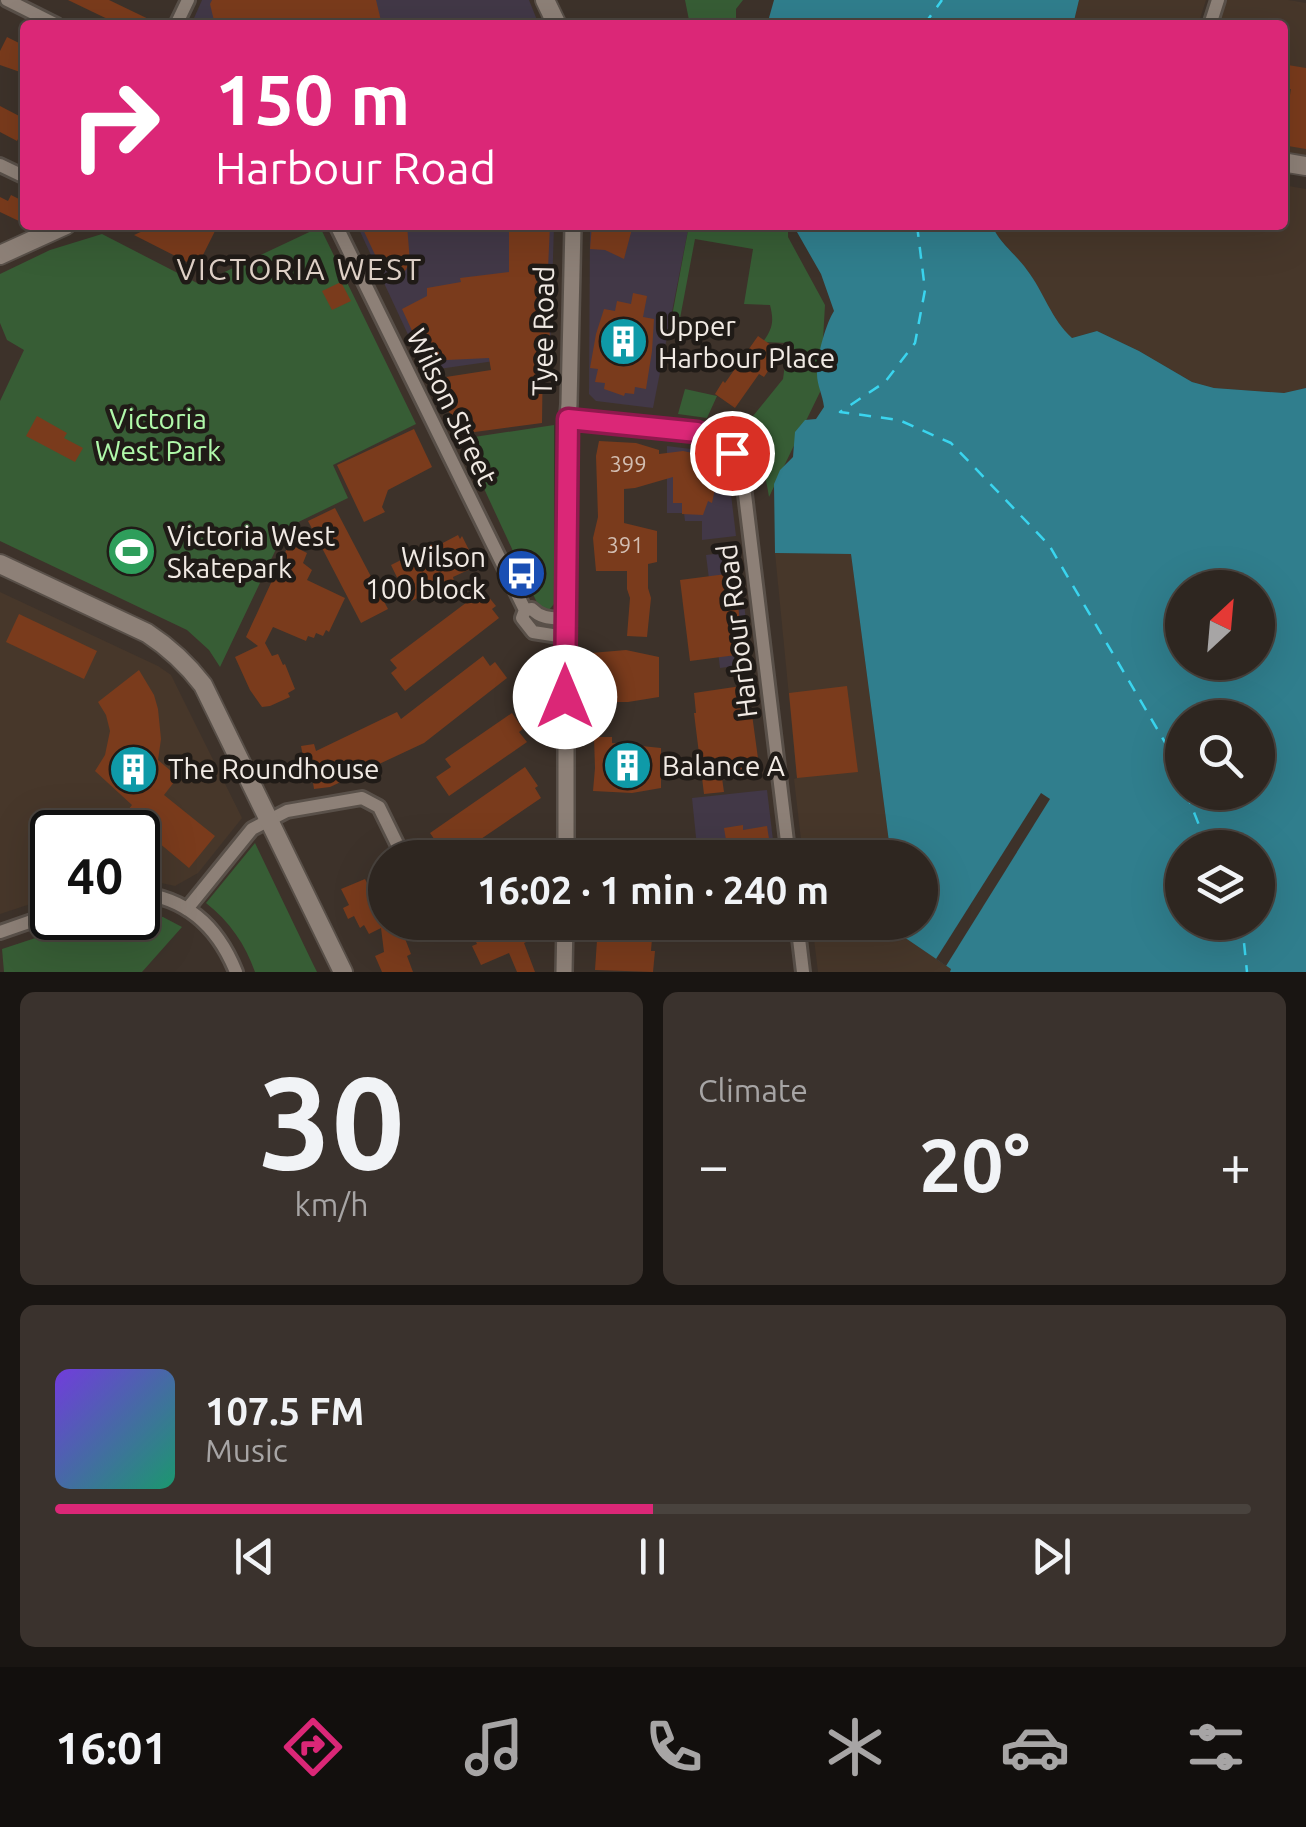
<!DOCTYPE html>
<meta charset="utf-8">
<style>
body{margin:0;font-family:Ubuntu,sans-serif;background:#3a322d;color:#f1f3f6;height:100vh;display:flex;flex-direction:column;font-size:38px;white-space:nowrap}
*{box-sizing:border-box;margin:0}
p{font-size:32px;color:#a7a5a5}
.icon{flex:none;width:55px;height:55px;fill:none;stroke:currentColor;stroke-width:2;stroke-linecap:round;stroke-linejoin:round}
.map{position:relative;height:972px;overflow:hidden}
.panel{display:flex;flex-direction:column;gap:20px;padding:20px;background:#191512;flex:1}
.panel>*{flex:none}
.top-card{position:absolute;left:20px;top:20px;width:1268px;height:210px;border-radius:10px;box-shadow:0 10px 40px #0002,0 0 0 2px #49433e;background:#db2777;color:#fff;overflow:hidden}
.needle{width:65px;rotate:26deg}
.buttons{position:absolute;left:1165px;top:570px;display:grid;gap:20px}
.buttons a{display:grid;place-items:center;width:110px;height:110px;border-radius:50%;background:#2e2620;box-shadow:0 10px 40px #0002,0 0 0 2px #49433e;font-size:50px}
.speed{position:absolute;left:30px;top:810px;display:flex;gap:20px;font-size:50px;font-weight:700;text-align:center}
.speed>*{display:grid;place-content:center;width:130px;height:130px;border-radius:50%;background:#2e2620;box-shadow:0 10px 40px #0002,0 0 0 2px #49433e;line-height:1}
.speed .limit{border:5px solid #111;border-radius:15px;background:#fff;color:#111}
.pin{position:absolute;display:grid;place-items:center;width:85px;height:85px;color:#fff;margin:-42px;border:5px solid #fff;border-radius:50%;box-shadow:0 2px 10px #0007}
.me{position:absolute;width:110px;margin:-55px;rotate:0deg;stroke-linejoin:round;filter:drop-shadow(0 0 8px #0008)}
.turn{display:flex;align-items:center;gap:35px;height:210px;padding:0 30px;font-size:45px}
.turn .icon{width:130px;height:130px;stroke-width:2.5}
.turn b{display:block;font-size:70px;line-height:85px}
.big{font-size:75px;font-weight:600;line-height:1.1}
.panel .tile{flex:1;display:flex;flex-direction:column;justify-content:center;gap:15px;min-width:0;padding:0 35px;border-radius:15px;background:#3a322d}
.panel .dial{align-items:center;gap:0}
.dial b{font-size:130px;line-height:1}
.song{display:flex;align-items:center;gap:30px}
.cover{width:120px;height:120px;border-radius:15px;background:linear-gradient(135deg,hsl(260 70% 55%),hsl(160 70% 35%))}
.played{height:10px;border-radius:5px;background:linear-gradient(90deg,#db2777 50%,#49433e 50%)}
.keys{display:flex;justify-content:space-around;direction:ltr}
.heat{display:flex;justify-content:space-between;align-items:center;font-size:55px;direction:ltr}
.panel .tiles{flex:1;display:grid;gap:20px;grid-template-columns:1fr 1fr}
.tile:last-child{grid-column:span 2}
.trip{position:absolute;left:368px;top:840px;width:570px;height:100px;border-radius:50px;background:#2e2620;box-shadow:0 10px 40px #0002,0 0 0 2px #49433e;font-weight:600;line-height:100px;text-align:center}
.dock{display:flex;height:160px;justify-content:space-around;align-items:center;background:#120f0d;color:#a7a5a5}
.dock .icon{width:70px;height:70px}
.dock .active{color:#db2777}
.dock b{font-size:45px;color:#f1f3f6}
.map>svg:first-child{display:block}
.commercial{fill:#423847}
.built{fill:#47372a}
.green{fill:#375d35}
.water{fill:#307e8d;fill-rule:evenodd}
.pier{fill:#3d322a}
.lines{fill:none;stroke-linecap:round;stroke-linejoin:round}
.ferry{stroke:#3ad5ef;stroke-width:2.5;stroke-dasharray:12 10;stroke-linecap:butt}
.building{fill:#7a3b1c}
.minor-casing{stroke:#595049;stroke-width:18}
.tertiary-casing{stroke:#595049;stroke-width:20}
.secondary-casing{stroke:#595049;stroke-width:22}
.minor{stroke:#8d8077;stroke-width:12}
.tertiary{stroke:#8d8077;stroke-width:15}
.secondary{stroke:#8d8077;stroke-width:18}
.route-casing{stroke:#8e194d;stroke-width:25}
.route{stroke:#db2777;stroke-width:18}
.labels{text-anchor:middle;stroke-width:9;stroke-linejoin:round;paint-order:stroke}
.number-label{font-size:22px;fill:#d3beb2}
.poi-label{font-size:28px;fill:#f1eae4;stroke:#201b17;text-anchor:start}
.street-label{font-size:28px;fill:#f1eae4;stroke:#201b17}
.park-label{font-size:28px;fill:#b0f9aa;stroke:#201b17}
.neighbourhood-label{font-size:30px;letter-spacing:2.5px;fill:#dfd1c7;stroke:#201b17}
</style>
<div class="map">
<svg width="1306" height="972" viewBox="0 0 1306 972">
<rect width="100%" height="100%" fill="#3d322a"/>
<g class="commercial">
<polygon points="202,0 529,0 539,25 191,25"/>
<polygon points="357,225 554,225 550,353 425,371"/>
<polygon points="590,225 689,225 653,408 596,401 589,394"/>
<polygon points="667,446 699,450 712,456 722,466 730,486 736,536 702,540 702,521 685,521 684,513 667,513"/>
<polygon points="738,551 751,664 720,668 706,555"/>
<polygon points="767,790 775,857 698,857 692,798"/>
</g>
<g class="built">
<polygon points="1079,0 1206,0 1198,25 1073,25"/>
<polygon points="1227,0 1288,0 1306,3 1306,156 1283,151 1282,25 1219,25"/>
<polygon points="1283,185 1306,189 1306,388 1284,393 1214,388 1192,382 1139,351 1097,331 1072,338 1059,327 1027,270 996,234 992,225 1282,225"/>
<polygon points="775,553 851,554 891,857 803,857 794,779 797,778"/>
<polygon points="0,592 158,666 171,675 242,818 198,873 175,886 138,878 138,832 52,832 52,897 0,914"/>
<polygon points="812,923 899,923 901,935 952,969 950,972 818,972"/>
</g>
<g class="green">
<polygon points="685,0 743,0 736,9 736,25 690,25"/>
<path d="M689,225H788V237L825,305L820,392L769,497C764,464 757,448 733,424L753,416L783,379L788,343L763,342C773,328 774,321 770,305L744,304L753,249L695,239L678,329L670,327Z"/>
<polygon points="320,227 416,424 333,465 348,498 286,528 220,667 209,650 187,630 0,541 0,401 24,350 7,340 0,323 0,274 50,250 102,234 199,284"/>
<polygon points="685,389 717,396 707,418 678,414"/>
<polygon points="554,425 554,604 549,610 544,611 539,607 461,439"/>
<path d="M255,843L313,964L317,972H255C245,944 230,922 206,903Z"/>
<polygon points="138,912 163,917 182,927 142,972 4,972 2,949 96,918 138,918"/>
</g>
<g class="water">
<polygon points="774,0 1079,0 1073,25 767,25"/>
<path d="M793,225H992C999,243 1016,254 1027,270C1044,292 1051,319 1072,338L1097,331L1139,351L1192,382L1214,388L1284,393L1306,388V972H950L951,969L901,935L899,923L920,922V858L891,857L851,554L775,553L774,484L780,470L793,457L795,432L805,420L816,419L824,407C823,396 817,385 817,374C816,359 826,323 834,311L821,274ZM1182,588H1258V662H1182ZM1182,718H1258V792H1182ZM1182,848H1258V922H1182Z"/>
</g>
<polygon class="pier" points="1041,793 1050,799 946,966 936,959"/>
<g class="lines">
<g class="ferry">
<polyline points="924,25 942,0"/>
<polyline points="917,225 925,290 915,343 885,382 840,412 899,420 951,443 1049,545 1166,744 1182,783"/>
<polyline points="1186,792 1208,848"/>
<polyline points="1239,922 1243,933 1247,972"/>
</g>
</g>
<g class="building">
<polygon points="68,0 109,0 161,25 120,25"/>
<polygon points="212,0 376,0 382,25 215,25 210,4"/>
<polygon points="7,37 25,46 25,62 20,72 0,65 0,51"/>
<polygon points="1282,64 1306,68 1306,149 1282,145 1291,89 1282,89"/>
<polygon points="0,106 25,119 25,125 17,141 0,132"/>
<polygon points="11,195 25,202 25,215 21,222 0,212 0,197 8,201"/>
<polygon points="156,225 208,225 216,229 197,267 134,235"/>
<polygon points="361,225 407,225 410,262 405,271 394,274 385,267 381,259 378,261"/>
<polygon points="509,225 550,225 548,269 550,346 543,347 542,423 460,434 433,379 491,370 489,358 426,361 402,309 427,296 427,288 461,282 460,278 509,272"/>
<polygon points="592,225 633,225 624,259 605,250 590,249"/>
<polygon points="341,282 351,301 332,310 322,291"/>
<polygon points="633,293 647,296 643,317 654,319 652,351 646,389 635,387 634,394 625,393 624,396 604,389 605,383 595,382 598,369 590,368 596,334 604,309 615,311 617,301 631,304"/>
<polygon points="758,336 781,352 764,377 759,374 735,408 715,394 723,381 725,383"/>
<polygon points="37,416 67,433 64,438 83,448 75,462 26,436"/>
<polygon points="414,429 432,467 388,490 382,507 385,512 364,522 337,465"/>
<polygon points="599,441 636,443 659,450 659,454 683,451 693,453 706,459 718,472 714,483 716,484 712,503 708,501 703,515 682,514 682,503 673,503 673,477 635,488 624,489 624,523 657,531 657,562 648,564 648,588 651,598 647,637 627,636 630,598 627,589 627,571 596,571 593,538 598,517 596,456"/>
<polygon points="335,508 388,609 361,623 308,521"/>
<polygon points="458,535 460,539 462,536 477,566 453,577 454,581 409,602 391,565 435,543 437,546"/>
<polygon points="289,544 307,553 303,563 312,570 307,580 345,598 329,632 326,630 323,636 316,633 314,638 308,636 306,641 273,627 265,643 272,656 278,654 283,665 285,664 295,689 288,693 290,697 270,706 262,707 250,690 235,657 258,646 246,637"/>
<polygon points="734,573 744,654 690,661 680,580"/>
<polygon points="483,590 496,606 492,609 499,618 405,691 391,673 397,668 390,660"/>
<polygon points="19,614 97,651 84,679 6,642"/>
<polygon points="626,650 659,657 659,697 628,702 611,702 611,712 591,713 593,667 591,667 591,653"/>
<polygon points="483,656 490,666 495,662 507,678 424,743 330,787 314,789 312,777 309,778 308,767 305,767 301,746 314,744 316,751 397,712 401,719"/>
<polygon points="139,670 154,695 158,709 161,739 158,760 178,777 164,795 215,836 189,868 140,827 136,832 128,832 117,824 132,805 95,771 105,755 110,731 106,715 98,702"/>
<polygon points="748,685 760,773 722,778 724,792 704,794 694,713 696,713 694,693"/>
<polygon points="847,686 858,772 797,778 789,693"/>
<polygon points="512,713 523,729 519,732 527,742 449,796 436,777 451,767 445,759"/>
<polygon points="594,737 612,737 612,743 661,748 661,788 632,793 593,791 595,768"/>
<polygon points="525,767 538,786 535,788 541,798 453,858 439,858 432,846 437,843 430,833"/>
<polygon points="743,825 743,830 767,826 772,858 729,858 724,828"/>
<polygon points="537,839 546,858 501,858 526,845"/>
<polygon points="604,840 655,841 654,858 597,858 597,848 604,848"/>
<polygon points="365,879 372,893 380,889 385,899 385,922 392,922 399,938 404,936 411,954 407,956 413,972 382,972 375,956 384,952 381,928 369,934 364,925 360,928 354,916 348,919 343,908 349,905 341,889"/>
<polygon points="494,922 537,922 543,934 524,943 535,972 517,972 509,953 481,965 472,946 477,944 472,933"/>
<polygon points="604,932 643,934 644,937 652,938 651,951 655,951 653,972 595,970 597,940 604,941"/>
</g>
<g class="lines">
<defs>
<g id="minor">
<polyline points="7,0 57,25"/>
<polyline points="176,25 188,0"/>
<polyline points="1210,25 1218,0"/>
<polyline points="0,165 25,177"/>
<polyline points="336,225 525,610 522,618 533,632 565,637"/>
<path d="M568,419L697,433C730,442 737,454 744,486L789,858"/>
<path d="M525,610L532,609C541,619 552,618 565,619"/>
<path d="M138,893C187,898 218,927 236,972"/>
<polyline points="187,909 252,829 287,811 362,798 379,807 404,858"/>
<polyline points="437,922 440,930"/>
<polyline points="797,922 803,972"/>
<polyline points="0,932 52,914"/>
</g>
<g id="tertiary">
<polyline points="566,858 566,439 569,404 573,225"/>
<polyline points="564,972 565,922"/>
</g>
<g id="secondary">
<polyline points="545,0 557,25"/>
<polyline points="1282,162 1306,166"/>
<polyline points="0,255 66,225"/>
<path d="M0,564L147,633C170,648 187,664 203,685L343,972"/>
</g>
</defs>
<use href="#minor" class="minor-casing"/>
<use href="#tertiary" class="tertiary-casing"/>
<use href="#secondary" class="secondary-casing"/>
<use href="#minor" class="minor"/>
<use href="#tertiary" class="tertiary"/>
<use href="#secondary" class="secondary"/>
</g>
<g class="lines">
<defs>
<polyline id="route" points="565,697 568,419 697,432 716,440 732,453"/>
</defs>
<use href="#route" class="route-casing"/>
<use href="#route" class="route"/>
</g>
<defs>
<symbol id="building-disc" viewBox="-11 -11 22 22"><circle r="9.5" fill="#0f9aa8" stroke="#201b17"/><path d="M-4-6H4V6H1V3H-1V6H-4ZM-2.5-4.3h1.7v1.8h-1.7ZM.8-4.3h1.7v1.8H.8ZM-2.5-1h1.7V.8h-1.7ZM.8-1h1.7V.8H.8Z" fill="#fff"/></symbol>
<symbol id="stadium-disc" viewBox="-11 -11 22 22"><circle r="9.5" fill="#2e9e5b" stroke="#201b17"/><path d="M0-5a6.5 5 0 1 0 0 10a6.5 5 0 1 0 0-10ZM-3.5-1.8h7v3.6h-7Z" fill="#fff"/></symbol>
<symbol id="bus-disc" viewBox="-11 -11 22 22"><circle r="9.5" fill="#1a4fb4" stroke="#201b17"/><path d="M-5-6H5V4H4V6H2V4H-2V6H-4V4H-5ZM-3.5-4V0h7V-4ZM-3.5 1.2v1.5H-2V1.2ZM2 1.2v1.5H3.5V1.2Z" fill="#fff"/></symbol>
</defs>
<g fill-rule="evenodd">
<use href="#building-disc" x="596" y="314" width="55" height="55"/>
<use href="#stadium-disc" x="104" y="524" width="55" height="55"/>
<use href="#bus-disc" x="494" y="546" width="55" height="55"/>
<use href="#building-disc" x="600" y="738" width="55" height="55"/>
<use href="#building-disc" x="106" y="742" width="55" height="55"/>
</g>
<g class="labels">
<g class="number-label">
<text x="628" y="472">399</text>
<text x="625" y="553">391</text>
</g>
<g class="poi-label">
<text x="658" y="336">Upper<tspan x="658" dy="32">Harbour Place</tspan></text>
<text x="167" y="546">Victoria West<tspan x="167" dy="32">Skatepark</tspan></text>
<text x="486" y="567" text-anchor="end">Wilson<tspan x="486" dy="32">100 block</tspan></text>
<text x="662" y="776">Balance A</text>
<text x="168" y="779">The Roundhouse</text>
</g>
<g class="street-label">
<text transform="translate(543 331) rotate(-89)" y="10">Tyee Road</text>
<text transform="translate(452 407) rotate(64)" y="10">Wilson Street</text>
<text transform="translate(737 631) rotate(-97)" y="10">Harbour Road</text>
</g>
<g class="park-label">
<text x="158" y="429">Victoria<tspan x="158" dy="32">West Park</tspan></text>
</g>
<g class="neighbourhood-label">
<text x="300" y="280">VICTORIA WEST</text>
</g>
</g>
</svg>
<div class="buttons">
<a><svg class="needle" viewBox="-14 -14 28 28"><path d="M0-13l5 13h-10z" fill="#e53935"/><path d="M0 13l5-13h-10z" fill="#a7a5a5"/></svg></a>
<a><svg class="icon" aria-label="search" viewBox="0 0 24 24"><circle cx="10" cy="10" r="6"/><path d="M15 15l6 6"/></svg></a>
<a><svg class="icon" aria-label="layers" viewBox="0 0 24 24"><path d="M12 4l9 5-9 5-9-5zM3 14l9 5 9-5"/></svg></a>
</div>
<div class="speed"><div class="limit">40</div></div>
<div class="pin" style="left:732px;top:453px;background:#d93025"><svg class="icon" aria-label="arrive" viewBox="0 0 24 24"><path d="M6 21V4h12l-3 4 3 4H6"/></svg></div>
<svg class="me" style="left:565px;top:697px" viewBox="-20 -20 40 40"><circle r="19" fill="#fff"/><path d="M0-13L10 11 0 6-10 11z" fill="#db2777"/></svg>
<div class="trip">16:02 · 1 min · 240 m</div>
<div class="top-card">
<div class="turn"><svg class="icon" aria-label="right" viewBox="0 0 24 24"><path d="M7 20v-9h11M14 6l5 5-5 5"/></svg><div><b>150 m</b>Harbour Road</div></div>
</div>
</div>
<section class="panel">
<div class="tiles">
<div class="tile dial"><b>30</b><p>km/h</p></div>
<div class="tile"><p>Climate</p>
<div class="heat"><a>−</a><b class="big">20°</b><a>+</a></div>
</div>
<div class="tile">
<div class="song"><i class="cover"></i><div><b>107.5 FM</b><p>Music</p></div></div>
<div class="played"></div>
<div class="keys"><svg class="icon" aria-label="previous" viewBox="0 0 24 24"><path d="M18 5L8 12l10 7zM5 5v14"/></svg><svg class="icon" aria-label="pause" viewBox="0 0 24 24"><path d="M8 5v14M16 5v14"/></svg><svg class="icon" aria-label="next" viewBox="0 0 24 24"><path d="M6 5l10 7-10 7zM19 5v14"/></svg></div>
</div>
</div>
</section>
<nav class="dock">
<b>16:01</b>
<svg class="icon active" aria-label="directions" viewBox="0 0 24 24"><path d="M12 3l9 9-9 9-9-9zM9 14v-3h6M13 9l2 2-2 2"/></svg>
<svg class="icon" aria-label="music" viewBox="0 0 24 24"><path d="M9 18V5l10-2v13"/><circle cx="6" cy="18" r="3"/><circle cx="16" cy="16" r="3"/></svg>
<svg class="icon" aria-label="phone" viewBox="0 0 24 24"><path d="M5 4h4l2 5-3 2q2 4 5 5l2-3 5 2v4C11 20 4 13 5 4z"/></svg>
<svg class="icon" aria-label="climate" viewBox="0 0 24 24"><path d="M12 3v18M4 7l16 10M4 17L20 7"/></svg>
<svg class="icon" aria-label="car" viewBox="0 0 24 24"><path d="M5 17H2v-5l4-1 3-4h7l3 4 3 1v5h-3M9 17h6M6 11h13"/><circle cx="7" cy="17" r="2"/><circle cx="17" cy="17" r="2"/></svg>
<svg class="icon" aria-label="filters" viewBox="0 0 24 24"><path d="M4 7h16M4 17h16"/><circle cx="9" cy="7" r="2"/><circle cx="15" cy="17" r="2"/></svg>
</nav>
